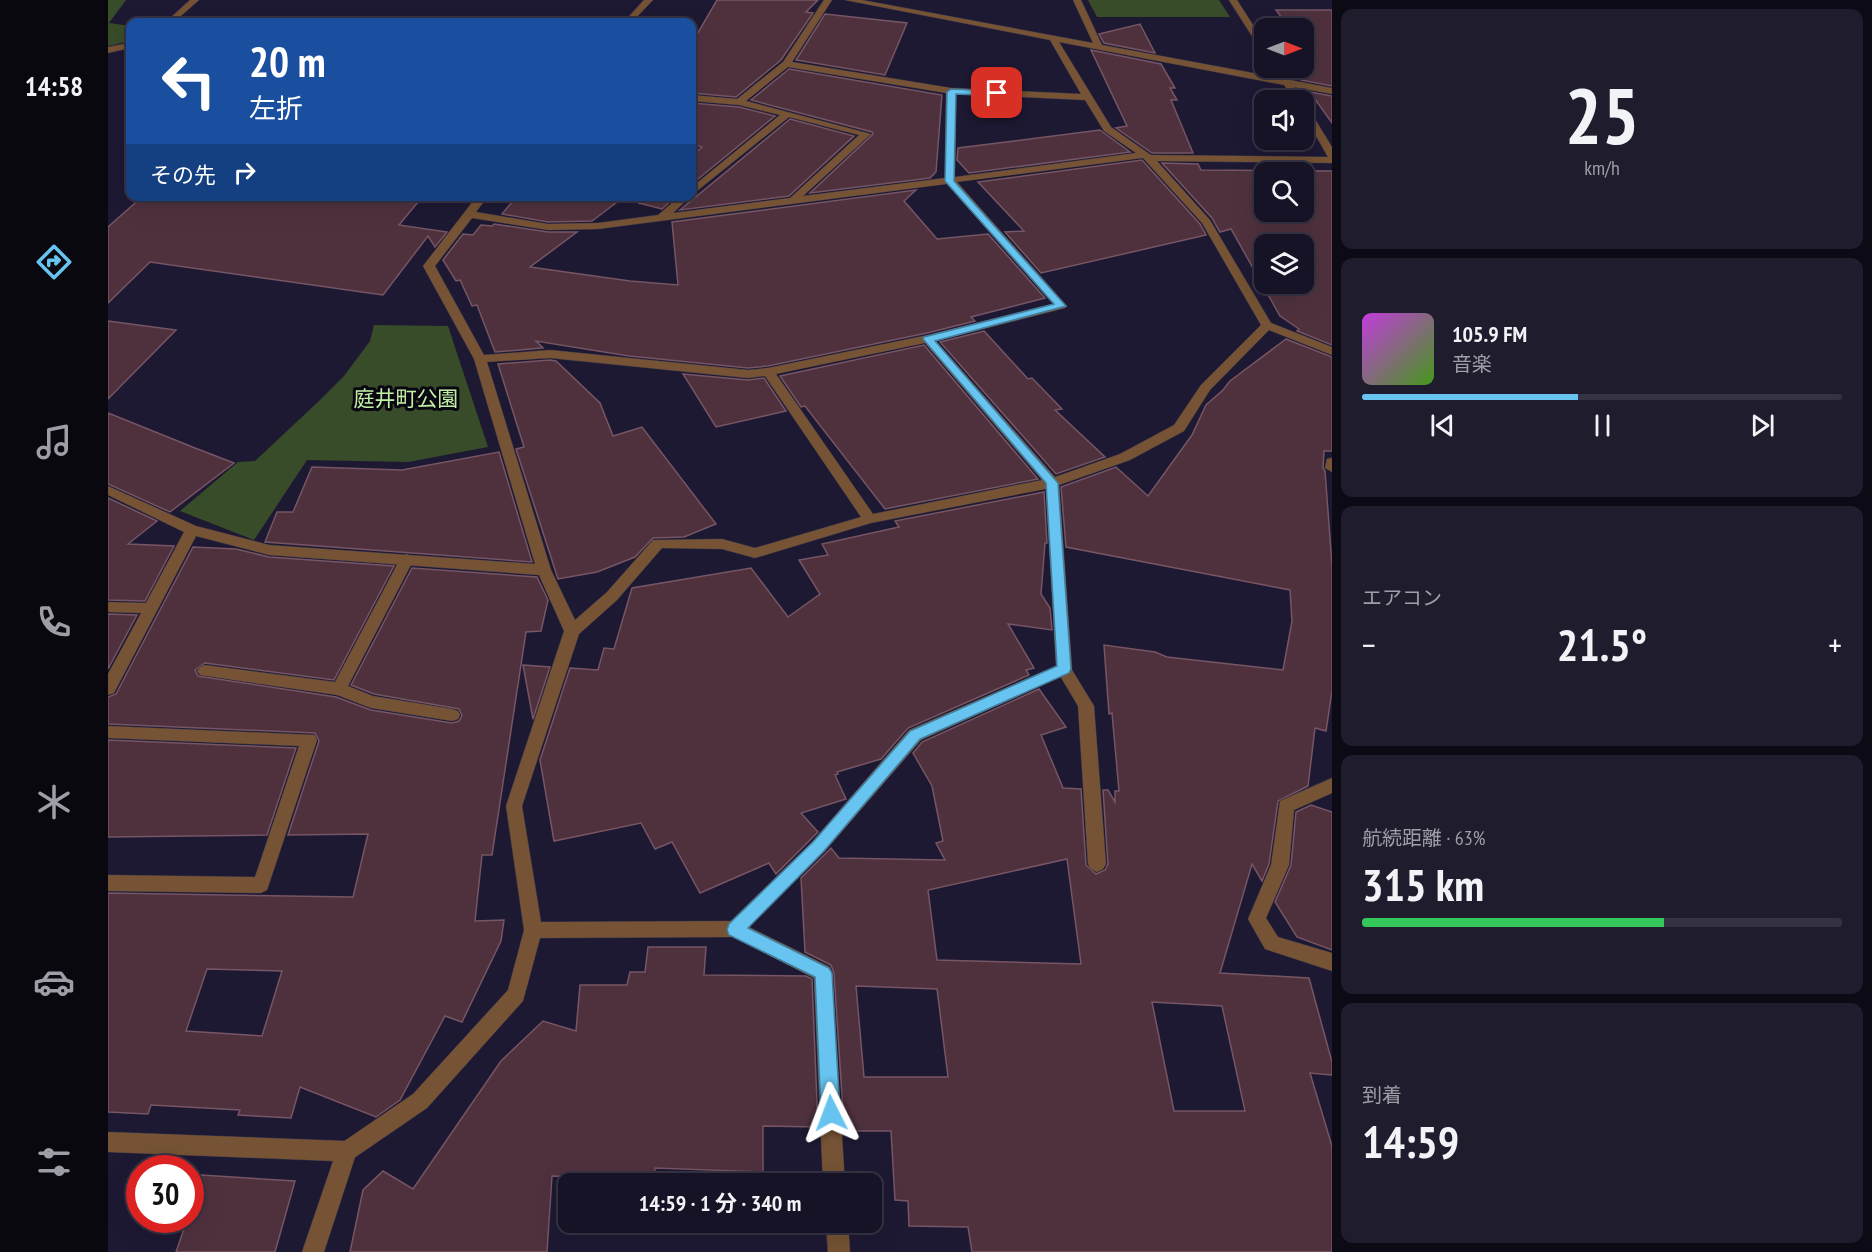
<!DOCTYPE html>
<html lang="ja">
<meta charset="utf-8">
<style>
body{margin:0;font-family:"PT Sans Narrow","Noto Sans JP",sans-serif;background:#1f1c2e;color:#f1f3f6;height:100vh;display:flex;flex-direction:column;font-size:22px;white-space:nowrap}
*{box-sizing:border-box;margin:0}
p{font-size:20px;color:#9e9ea7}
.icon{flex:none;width:33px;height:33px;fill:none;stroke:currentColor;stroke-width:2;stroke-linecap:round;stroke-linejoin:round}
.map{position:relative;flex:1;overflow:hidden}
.side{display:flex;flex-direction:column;gap:9px;padding:9px;background:#0c0a15;width:540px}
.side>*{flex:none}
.hud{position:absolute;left:18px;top:18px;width:570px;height:183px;border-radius:12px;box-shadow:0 6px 24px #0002,0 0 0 2px #353243;background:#1a4fa0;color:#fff;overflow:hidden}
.needle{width:39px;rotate:90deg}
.controls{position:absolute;left:1146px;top:18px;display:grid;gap:12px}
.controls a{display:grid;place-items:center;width:60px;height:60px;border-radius:12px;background:#161326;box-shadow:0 6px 24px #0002,0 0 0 2px #353243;font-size:30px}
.speed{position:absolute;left:18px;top:1155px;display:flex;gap:12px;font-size:30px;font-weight:700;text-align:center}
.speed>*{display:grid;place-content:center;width:78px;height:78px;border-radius:50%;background:#161326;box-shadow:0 6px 24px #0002,0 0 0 2px #353243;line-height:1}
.speed .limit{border:9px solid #d22;background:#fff;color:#111}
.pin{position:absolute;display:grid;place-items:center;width:51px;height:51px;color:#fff;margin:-26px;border-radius:12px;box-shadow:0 3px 9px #0006}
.me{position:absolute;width:66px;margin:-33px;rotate:357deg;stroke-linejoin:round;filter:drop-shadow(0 0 4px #0008)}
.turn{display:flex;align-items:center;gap:21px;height:126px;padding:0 24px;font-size:27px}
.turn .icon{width:78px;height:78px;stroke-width:2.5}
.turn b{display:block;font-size:42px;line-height:51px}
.then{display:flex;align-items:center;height:57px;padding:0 24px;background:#0003;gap:12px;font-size:22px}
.big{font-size:45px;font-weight:700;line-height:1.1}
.side .widget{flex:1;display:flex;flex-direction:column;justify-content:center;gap:9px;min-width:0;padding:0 21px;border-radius:12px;background:#1f1c2e}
.side .dial{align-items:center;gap:0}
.dial b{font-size:78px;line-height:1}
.song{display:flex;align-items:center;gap:18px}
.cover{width:72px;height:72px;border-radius:9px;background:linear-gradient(135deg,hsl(290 70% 55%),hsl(100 70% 35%))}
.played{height:6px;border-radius:3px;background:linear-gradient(90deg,#67c4f0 45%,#353243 45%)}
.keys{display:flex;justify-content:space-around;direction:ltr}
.heat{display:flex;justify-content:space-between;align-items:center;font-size:33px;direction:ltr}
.charge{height:9px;border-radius:4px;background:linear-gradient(90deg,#34c759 63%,#353243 0)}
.trip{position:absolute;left:450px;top:1173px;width:324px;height:60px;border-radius:12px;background:#161326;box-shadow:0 6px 24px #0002,0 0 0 2px #353243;font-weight:700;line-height:60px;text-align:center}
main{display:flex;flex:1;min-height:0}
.tabs{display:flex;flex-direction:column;width:108px;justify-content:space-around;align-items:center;background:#09080f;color:#9e9ea7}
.tabs .icon{width:42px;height:42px}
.tabs .current{color:#67c4f0}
.tabs b{font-size:27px;color:#f1f3f6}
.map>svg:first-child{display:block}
.green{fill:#384c29}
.building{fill:#4f313e;stroke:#765564;stroke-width:1.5;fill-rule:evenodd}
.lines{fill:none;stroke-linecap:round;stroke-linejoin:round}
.lane-casing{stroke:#37334c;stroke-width:1}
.street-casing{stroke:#37334c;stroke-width:1}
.lane{fill:#755334;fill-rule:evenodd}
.street{fill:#755334;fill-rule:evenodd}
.route{fill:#67c4f0;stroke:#437f9c;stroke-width:1.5}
.labels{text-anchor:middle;stroke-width:6;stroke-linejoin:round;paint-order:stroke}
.park-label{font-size:21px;fill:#c1efa1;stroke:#080611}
</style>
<main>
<nav class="tabs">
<b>14:58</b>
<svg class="icon current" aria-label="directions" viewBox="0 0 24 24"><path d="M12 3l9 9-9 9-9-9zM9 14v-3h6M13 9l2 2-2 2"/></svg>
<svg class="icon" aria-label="music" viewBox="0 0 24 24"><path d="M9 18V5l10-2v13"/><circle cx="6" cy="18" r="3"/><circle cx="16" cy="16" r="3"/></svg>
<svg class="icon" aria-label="phone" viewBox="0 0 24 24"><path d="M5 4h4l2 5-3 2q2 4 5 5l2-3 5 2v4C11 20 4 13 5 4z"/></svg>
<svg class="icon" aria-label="climate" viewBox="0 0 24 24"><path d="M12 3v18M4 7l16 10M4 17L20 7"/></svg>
<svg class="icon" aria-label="car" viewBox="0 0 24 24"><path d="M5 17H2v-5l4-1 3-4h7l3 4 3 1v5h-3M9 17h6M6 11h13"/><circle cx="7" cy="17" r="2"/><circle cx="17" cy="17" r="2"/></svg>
<svg class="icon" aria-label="filters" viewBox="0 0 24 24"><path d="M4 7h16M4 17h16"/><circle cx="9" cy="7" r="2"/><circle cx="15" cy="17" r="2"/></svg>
</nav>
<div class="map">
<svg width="1224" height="1252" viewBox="0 0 1224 1252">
<rect width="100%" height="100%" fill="#1e1933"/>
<g class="green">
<polygon points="0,0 18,0 1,23 22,26 22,41 0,46"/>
<polygon points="980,0 1111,0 1122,17 989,17"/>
<polygon points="266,325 340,326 380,447 300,462 199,460 146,540 72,511 130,462 147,461 211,401 236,376 262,341"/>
</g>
<g class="building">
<polygon points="609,0 710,0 698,12 705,13 673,60 628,97 584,93 584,43"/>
<polygon points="1168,10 1224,10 1224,86 1193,80 1185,68 1196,68 1196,28 1157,28 1153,22 1177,22"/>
<polygon points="717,14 799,23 777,75 688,60"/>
<polygon points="1032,24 1047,53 996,43 991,34"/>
<polygon points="983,50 1053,64 1067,88 1062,88 1069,100 1063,100 1085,153 1044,153 1008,128 1019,126"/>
<polygon points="681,69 834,95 828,172 822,178 702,193 765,134 764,132 643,100"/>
<polygon points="1202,92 1224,96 1224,123"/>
<polygon points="584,103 631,107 667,116 584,184 584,156 594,147 584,144"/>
<polygon points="682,119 746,136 681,196 572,210"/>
<polygon points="992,130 1022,152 861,173 849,160 850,148"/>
<polygon points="1034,160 1092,224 1098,235 933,273 897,232 916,231 870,182"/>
<path d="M1054,163L1090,164L1093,170L1224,171V345L1189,331L1191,329L1172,316L1123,229L1112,232L1104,218ZM1156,172H1196V212H1156ZM1156,244H1196V284H1156Z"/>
<polygon points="808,190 796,201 829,239 880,234 937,298 863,317 867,321 819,333 660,366 640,368 521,356 428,341 435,348 387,352 369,305 364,306 352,280 348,281 335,260 355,234 365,235 373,225 384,226 386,224 440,232 469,232 422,267 522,281 570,285 564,222"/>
<polygon points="35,196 315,196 291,225 339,232 327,247 320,236 275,295 42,262 0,303 0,227"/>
<polygon points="409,196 517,196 484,221 440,222 394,214"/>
<polygon points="538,196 568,196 554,209 531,203"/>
<polygon points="0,321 68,330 0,399"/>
<polygon points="876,331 920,379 924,378 954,409 947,410 997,457 948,474 832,342"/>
<path d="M1178,339L1224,357V451H1216L1215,468L1217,471L1224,565V691L1218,731L1207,728L1200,786L1170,801L1161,864L1154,881L1144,864L1112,973L1201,978L1224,1062V1075L1202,1073L1224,1146V1252H864L860,1227L801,1226L800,1201L787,1200L783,1131H744V1127H736L726,973L723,965L697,952L693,878L723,848L731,858L837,860L828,843L835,841L824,786L805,753L814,742L931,689L958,727L933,735L955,788L973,789L978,865L988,874L997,870L1000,864L995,790H1000L1007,802V791H1011L1004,713L1001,714L996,645L1047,652L1059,657L1175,670L1184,621L1182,590L958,547L953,487L1008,467L1040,496L1084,435L1098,405L1115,390L1122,381ZM959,859L973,964L829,960L820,890ZM748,986L829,989L840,1077H756ZM1044,1002L1114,1006L1137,1111H1066Z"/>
<polygon points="816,345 930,479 777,509 697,406 693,407 672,376"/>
<polygon points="442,360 448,361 492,403 505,436 534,427 608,524 576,537 545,538 527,557 489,572 450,579 408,449 416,447 390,364"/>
<polygon points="575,374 640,380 656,378 678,411 608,427"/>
<polygon points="0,413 87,448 126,463 62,512 0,484"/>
<polygon points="391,452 424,562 157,542 169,512 185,512 204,467 294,470"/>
<polygon points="936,492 939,543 937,543 933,594 942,608 944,630 900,624 926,668 918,670 921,675 800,728 773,759 729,772 730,774 727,775 738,799 693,813 710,832 668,874 661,863 592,893 564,842 547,849 533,823 446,841 432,760 462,668 490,670 496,648 506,649 524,588 643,568 680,617 712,594 691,560 720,555 714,544 791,527 787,521"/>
<polygon points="0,498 49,521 20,544 66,546 37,601 0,600"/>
<path d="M85,547L128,549L161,557L286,566L226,680L97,663L87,670L90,676L228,697L263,710L344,723L351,721L354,716L351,709L266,694L243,685L304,568L429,577L440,600L433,631L418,632L384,855H374L367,921L396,920L393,941L354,1022L337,1016L292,1100L268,1117L192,1087L183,1118L130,1115L132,1110L43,1105L40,1114L0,1112V893L245,897L260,834L180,835L211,741L207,733L0,724V697L8,694ZM99,969L174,971L154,1036L78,1031Z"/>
<polygon points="0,614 29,615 0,669"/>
<polygon points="415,665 442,667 425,719"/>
<polygon points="0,740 188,748 159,835 0,837"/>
<polygon points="1203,805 1224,812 1224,950 1189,937 1167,902 1183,865 1188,812"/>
<polygon points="540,947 598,947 596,975 698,976 704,979 710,1127 655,1126 655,1172 547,1168 546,1179 444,1176 439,1252 242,1252 255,1190 275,1171 305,1189 393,1061 435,1021 468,1031 472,985 519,985 522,972 537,972"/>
<polygon points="93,1175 187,1181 167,1252 68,1252 79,1220 82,1220 82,1208"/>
</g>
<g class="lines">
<defs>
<g id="lane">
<polygon points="299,554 306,559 240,686 265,696 344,709 350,711 352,715 350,719 344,721 263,708 229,695 92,675 89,671 92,667 97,665 227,682 292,559"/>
<polygon points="956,663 961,665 986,706 998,864 995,869 989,872 983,869 980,864 970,706 948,669 951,665"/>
<polygon points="0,726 207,735 209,740 159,890 153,893 0,891 0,875 147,877 191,746 0,738"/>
<polygon points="0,1132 239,1141 246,1144 249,1151 216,1252 194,1252 225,1161 0,1152"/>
</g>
<g id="street">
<polygon points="82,0 91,0 66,22 58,22"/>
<polygon points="536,0 545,0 524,22 516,22"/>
<path d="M716,0H724L684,62L843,88L973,94L942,40L737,0H754L985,43L965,0H973L994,45L1172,78L1165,68H1173L1182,80L1224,88V94L1186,87L1196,100H1187L1176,85L951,42L1003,127L1043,155L1220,157L1196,115V105L1199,106L1224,147V163L1049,161L1102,220L1163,323L1224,347V355L1161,330L1102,390L1076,431L1022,460L951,485L964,669L961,673L813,740L717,851L641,927L722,967L724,973L737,1184H715L706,978L625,937L432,938L415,1001L319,1108L246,1158L239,1161L232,1158L229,1151L232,1144L305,1094L400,990L416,930L398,806L456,631L431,575L161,555L88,536L6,693L0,695V674L33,613L0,612V602L38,603L76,532L0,495V486L88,526L161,545L427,564L366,359L315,266L369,196H380L368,212L440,224L490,223L550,215L572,196L584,195L565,213L682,198L751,135L681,117L584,195V187L672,115L631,105L584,101V95L629,99L675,62ZM680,67L838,93L837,178L695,196L763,134L638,101ZM848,94L977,100L996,131L1028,153L847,177ZM1035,158L1094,223L1153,325L1093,385L1066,425L1012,454L947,477L828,341L957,308L959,306L849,182ZM839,184L945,304L820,335L660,368L640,370L442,350L376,355L327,266L364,218L440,230L490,229ZM817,343L934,480L765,514L668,374ZM442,358L640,378L657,376L753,517L647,548L614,539L545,540L499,592L467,620L443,570L379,362ZM938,489L948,666L801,730L705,841L623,921L433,922L414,806L471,634L509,600L554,548L614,549L647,558L763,523Z"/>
<polygon points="1121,0 1129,0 1156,42 1156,50 1153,50"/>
<polygon points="22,43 22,48 0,53 0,47"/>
<polygon points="1224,458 1224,472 1217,468 1219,459"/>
<polygon points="1224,778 1224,793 1186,810 1181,865 1158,918 1170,937 1224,953 1224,971 1157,949 1140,919 1163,865 1172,801"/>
<polygon points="718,1222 740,1222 742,1252 720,1252"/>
</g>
</defs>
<use href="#lane" class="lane-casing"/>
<use href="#street" class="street-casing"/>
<use href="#lane" class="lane"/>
<use href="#street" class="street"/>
</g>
<polygon class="route" points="843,89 889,91 893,93 889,96 848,94 846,181 958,306 827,341 950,483 963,669 961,673 812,739 716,851 640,928 721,968 724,973 732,1113 729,1120 723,1122 716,1120 713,1113 707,977 621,935 619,930 621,924 705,842 802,731 949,666 938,483 815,339 816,337 946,304 837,181 839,92"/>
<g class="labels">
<g class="park-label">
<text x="298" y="406">庭井町公園</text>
</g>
</g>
</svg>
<div class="controls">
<a><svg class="needle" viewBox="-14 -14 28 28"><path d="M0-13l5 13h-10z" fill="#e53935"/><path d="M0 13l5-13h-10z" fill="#9e9ea7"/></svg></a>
<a><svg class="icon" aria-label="sound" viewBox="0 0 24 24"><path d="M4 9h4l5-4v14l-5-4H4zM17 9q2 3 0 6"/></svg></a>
<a><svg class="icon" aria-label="search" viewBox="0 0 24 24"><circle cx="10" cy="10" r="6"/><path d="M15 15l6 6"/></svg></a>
<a><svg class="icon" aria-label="layers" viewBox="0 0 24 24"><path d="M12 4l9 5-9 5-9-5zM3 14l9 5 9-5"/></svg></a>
</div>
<div class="speed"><div class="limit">30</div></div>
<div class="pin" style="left:889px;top:93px;background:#d93025"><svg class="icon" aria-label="arrive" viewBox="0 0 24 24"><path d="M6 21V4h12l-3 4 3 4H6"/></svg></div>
<svg class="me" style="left:723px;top:1113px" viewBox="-20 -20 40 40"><path d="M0-17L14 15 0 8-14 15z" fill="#67c4f0" stroke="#fff" stroke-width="4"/></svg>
<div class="trip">14:59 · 1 分 · 340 m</div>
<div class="hud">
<div class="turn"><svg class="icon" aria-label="left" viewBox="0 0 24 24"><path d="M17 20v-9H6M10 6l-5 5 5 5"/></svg><div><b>20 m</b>左折</div></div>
<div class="then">その先<svg class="icon" aria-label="right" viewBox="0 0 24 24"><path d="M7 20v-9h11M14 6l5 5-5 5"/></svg></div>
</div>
</div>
<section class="side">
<div class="widget dial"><b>25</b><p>km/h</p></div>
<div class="widget">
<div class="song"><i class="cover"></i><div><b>105.9 FM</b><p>音楽</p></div></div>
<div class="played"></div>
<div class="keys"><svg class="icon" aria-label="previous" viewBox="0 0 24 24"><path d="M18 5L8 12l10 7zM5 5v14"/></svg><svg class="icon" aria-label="pause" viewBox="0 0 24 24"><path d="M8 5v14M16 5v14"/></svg><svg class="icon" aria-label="next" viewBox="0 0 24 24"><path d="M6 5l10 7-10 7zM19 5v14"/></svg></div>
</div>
<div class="widget"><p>エアコン</p>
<div class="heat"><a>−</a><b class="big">21.5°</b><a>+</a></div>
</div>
<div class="widget"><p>航続距離 · 63%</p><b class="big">315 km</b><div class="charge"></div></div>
<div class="widget"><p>到着</p><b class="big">14:59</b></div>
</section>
</main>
